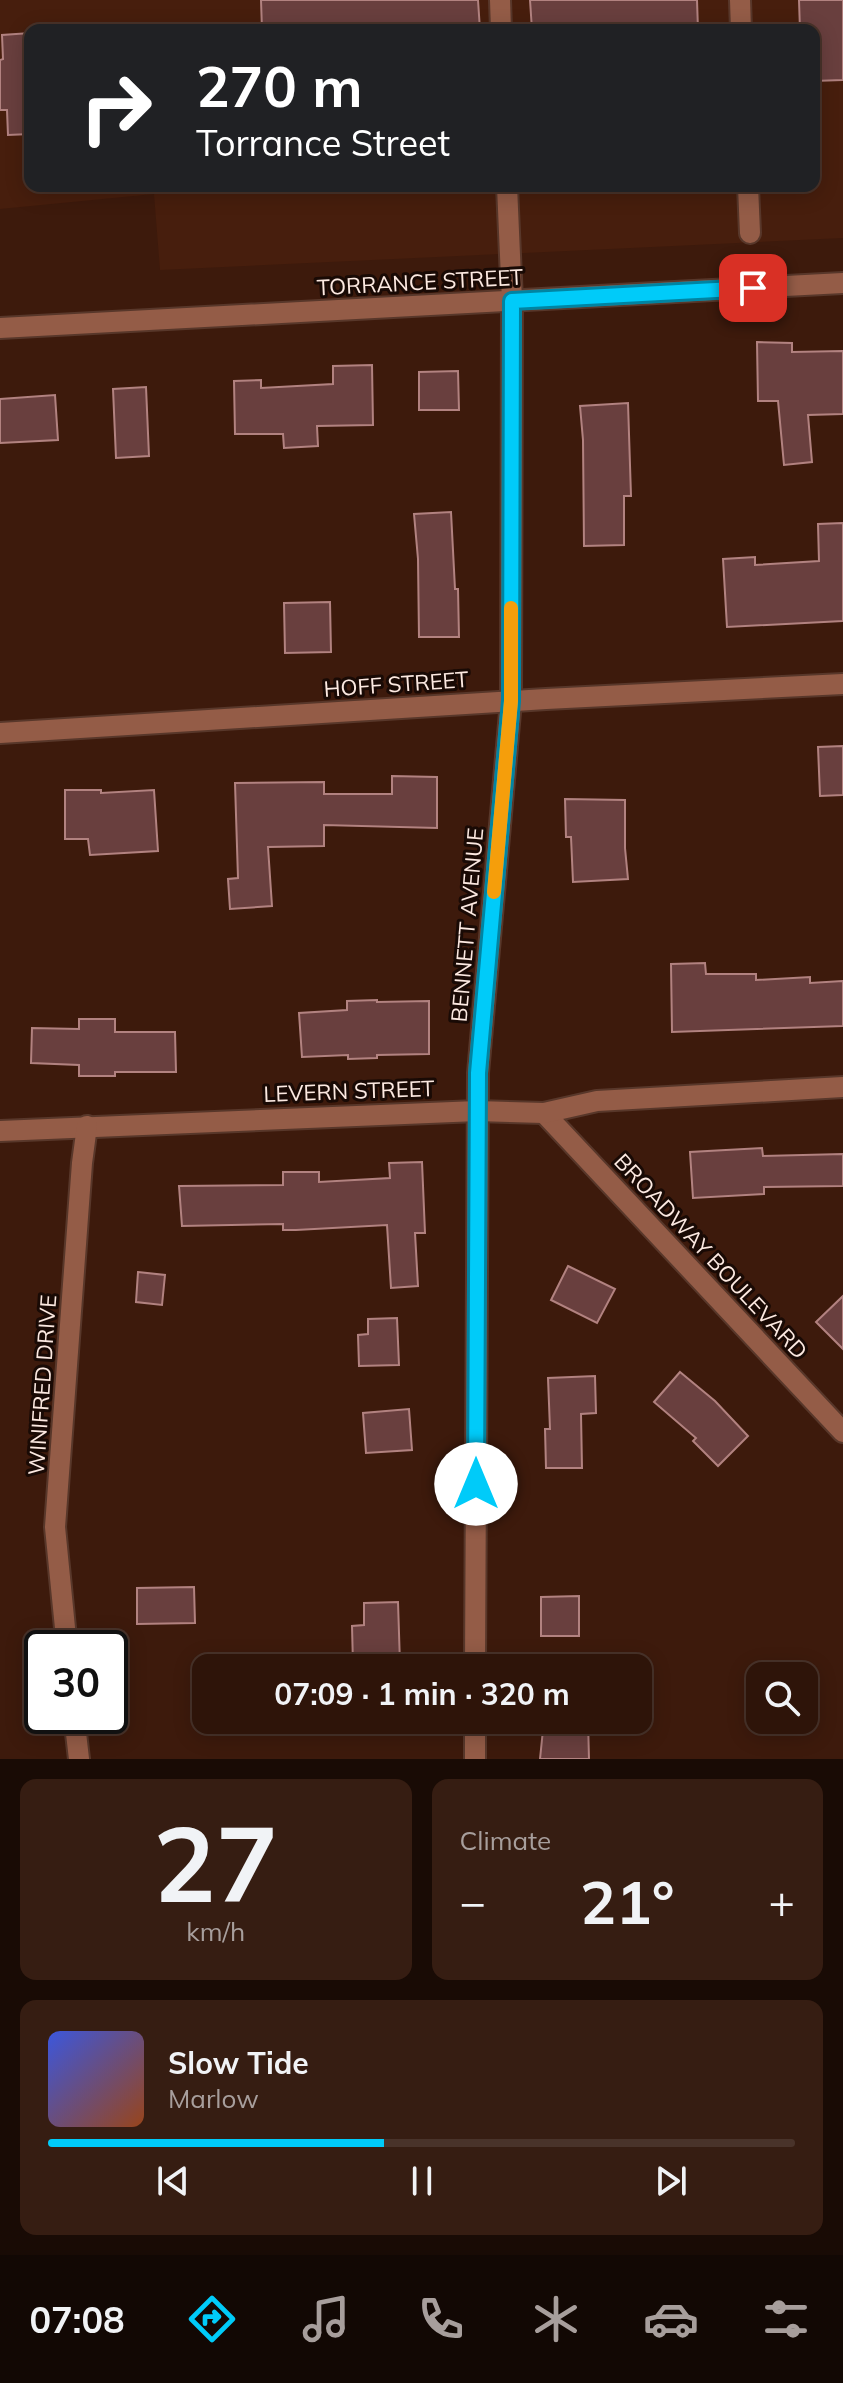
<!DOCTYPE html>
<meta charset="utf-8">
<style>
body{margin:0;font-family:Mulish,sans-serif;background:#361d12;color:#f1f3f6;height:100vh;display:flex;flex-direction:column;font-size:30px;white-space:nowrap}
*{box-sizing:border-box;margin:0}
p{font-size:26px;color:#a79e9c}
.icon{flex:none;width:44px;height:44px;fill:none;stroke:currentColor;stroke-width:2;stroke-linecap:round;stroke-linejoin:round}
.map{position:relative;height:1759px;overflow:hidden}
.panel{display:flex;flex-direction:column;gap:20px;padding:20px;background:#190b05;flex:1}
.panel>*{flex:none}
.top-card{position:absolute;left:24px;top:24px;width:796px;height:168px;border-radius:16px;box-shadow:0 4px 20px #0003,0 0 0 2px #49332a;background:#202124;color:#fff;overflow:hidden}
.controls{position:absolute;left:746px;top:1662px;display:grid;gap:16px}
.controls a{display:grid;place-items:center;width:72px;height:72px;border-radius:16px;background:#2e1409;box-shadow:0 4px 20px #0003,0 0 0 2px #49332a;font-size:40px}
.speed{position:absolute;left:24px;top:1630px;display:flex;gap:16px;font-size:40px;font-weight:700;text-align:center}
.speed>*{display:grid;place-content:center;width:104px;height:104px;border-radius:50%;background:#2e1409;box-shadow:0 4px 20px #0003,0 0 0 2px #49332a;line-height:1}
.speed .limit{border:4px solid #111;border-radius:12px;background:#fff;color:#111}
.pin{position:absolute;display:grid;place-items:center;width:68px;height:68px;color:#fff;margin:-34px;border-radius:16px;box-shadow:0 4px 12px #0006}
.me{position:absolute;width:88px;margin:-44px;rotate:0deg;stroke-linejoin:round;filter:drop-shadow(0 0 6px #0008)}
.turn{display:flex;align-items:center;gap:28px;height:168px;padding:0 40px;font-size:36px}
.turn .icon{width:104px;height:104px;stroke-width:2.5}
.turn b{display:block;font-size:56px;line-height:68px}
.big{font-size:60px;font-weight:700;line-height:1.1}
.panel .tile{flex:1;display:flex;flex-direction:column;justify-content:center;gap:12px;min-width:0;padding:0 28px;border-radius:16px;background:#361d12}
.panel .dial{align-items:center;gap:0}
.dial b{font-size:104px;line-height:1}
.song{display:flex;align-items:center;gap:24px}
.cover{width:96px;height:96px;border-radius:12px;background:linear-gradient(135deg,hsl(230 70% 55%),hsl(20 70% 35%))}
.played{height:8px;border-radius:4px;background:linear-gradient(90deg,#00cbf9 45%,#49332a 45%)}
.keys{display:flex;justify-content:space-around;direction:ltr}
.heat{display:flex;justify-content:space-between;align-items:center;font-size:44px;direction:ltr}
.panel .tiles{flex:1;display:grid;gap:20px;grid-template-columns:1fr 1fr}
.tile:last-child{grid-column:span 2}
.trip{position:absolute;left:192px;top:1654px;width:460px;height:80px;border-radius:16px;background:#2e1409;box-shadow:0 4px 20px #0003,0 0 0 2px #49332a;font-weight:700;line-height:80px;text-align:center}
.menu{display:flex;height:128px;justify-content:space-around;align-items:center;background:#120804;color:#a79e9c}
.menu .icon{width:56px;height:56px}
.menu .selected{color:#00cbf9}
.menu b{font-size:36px;color:#f1f3f6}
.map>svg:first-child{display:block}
.built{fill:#471e0d;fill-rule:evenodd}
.building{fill:#693f3e;stroke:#b28280;stroke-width:2}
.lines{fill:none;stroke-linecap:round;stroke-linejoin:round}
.minor-casing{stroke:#58372a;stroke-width:24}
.minor{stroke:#945c47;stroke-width:20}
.route-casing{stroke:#0084a2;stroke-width:20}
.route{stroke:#00cbf9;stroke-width:14}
.slow{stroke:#f59e0b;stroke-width:14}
.labels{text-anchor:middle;stroke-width:6;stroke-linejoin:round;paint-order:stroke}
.street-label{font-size:22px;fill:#fce9e1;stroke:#190a05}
</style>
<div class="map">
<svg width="843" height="1759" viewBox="0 0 843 1759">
<rect width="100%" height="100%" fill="#3d1a0c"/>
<path class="built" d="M0,0H843V238L160,270L154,194L0,209ZM30,30H814V186H30Z"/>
<g class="building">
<polygon points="261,0 478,0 480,30 262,30"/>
<polygon points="530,0 697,0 698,30 532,30"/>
<polygon points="799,0 843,0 843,80 814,81 814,30 800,30"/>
<polygon points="30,33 30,134 8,135 7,110 0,110 0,60 3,59 2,35"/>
<polygon points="757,342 792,343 792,352 843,351 843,414 808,415 812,462 784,465 778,401 758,401"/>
<polygon points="372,365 373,425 317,426 318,446 284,448 283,434 235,434 234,381 261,380 261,388 333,384 333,366"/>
<polygon points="458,371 459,410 419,410 419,372"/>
<polygon points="146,387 149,456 116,458 113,389"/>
<polygon points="55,395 58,440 0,443 0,399"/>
<polygon points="628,403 631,496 624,496 624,545 584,546 583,440 580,406"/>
<polygon points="451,512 455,589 458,589 459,637 419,637 418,559 414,514"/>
<polygon points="843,523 843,621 727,627 723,559 755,557 755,565 819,561 818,524"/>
<polygon points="330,602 331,652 285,653 284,603"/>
<polygon points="843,746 843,795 820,796 818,747"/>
<polygon points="392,776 437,777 437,828 324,825 324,846 268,847 272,906 230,909 228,879 238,878 235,783 324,782 324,794 392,794"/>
<polygon points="65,790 101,790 101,793 154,790 158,851 90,855 88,839 65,839"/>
<polygon points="565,799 625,800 625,848 628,879 573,882 571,837 566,837"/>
<polygon points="705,963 706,974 756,974 756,980 810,977 810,983 843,981 843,1026 672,1032 671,964"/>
<polygon points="377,1000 377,1002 429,1001 429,1054 377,1055 377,1058 348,1059 348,1055 302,1057 299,1013 347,1010 347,1001"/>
<polygon points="79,1019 115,1019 115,1032 175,1032 176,1072 115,1072 115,1076 79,1076 79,1065 31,1063 32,1028 79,1029"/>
<polygon points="762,1148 763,1156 843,1154 843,1186 764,1187 764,1194 693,1198 690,1152"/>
<polygon points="422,1162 425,1233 415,1233 418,1286 391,1288 387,1225 296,1230 283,1230 283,1224 182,1226 179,1186 283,1185 283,1172 319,1172 319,1182 390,1178 389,1163"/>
<polygon points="568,1266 615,1289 597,1323 551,1300"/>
<polygon points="138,1272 165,1275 162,1305 136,1302"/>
<polygon points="843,1296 843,1349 816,1322"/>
<polygon points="397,1318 399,1365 359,1366 358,1335 368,1334 368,1319"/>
<polygon points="680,1372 715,1401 748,1436 718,1466 693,1441 696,1438 654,1402"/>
<polygon points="595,1376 596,1413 581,1414 582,1468 546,1468 545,1429 550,1429 548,1378"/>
<polygon points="409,1409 412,1450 366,1453 363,1413"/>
<polygon points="194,1587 195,1623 137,1624 137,1588"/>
<polygon points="579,1596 579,1636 541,1636 541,1597"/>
<polygon points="398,1602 400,1664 353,1665 352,1626 364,1625 364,1603"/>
<polygon points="544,1720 588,1720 589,1759 540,1759"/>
</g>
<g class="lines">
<defs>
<g id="minor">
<polyline points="500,0 501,30"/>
<polyline points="740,0 741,30"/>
<polyline points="748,186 750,233"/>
<polyline points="0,328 843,283"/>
<polyline points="0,733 546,699 843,684"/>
<polyline points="544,1113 843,1432"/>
<polyline points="0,1131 477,1111 544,1113 597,1101 843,1087"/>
<polyline points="67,1648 55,1527 82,1163 87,1126"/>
<polyline points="475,1668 478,1073 511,701 512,301 507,186"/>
<polyline points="74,1716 79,1759"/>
<polyline points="475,1759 475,1720"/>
</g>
</defs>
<use href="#minor" class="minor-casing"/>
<use href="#minor" class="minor"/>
</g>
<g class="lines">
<defs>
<polyline id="route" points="476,1484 478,1073 511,701 512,301 753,288"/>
</defs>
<use href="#route" class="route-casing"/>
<use href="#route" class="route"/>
<polyline class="slow" points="494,892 511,701 511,608"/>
</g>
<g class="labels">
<g class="street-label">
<text transform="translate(420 282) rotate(-3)" y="8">TORRANCE STREET</text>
<text transform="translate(396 684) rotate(-4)" y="8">HOFF STREET</text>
<text transform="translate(467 925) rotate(-85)" y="8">BENNETT AVENUE</text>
<text transform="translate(349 1091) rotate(-2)" y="8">LEVERN STREET</text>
<text transform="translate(711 1256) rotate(47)" y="8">BROADWAY BOULEVARD</text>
<text transform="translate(42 1385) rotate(-86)" y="8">WINIFRED DRIVE</text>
</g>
</g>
</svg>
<div class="controls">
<a><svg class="icon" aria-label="search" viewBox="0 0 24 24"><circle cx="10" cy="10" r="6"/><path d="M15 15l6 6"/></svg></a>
</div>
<div class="speed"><div class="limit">30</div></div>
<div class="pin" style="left:753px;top:288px;background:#d93025"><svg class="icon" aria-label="arrive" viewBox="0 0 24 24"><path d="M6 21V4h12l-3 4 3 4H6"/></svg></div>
<svg class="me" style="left:476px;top:1484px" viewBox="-20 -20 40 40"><circle r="19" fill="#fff"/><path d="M0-13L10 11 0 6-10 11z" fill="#00cbf9"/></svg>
<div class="trip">07:09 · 1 min · 320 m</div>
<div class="top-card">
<div class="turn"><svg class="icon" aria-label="right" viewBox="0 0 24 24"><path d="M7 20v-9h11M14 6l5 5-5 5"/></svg><div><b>270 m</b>Torrance Street</div></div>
</div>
</div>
<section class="panel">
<div class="tiles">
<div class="tile dial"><b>27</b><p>km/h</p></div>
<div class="tile"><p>Climate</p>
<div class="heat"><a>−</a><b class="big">21°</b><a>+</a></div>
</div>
<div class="tile">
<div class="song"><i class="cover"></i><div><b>Slow Tide</b><p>Marlow</p></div></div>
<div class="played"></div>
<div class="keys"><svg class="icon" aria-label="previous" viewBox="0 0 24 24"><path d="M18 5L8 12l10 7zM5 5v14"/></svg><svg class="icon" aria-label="pause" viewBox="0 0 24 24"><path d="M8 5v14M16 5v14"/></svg><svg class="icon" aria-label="next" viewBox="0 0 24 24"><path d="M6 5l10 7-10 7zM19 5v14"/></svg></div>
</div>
</div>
</section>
<nav class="menu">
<b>07:08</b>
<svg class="icon selected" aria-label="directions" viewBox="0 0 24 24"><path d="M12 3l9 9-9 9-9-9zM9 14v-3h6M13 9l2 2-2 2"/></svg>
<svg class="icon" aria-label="music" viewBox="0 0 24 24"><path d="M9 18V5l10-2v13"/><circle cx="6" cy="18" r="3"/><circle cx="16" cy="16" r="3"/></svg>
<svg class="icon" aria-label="phone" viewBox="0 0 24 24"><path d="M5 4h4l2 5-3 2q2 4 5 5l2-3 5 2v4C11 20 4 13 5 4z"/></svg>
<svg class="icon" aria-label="climate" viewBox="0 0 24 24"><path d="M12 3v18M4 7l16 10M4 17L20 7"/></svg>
<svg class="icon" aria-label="car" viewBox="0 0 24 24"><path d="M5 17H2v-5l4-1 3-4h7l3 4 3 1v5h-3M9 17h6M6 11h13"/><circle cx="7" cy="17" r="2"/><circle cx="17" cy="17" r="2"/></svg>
<svg class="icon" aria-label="filters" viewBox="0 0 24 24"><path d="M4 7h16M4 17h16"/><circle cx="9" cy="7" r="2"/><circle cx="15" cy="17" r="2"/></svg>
</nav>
